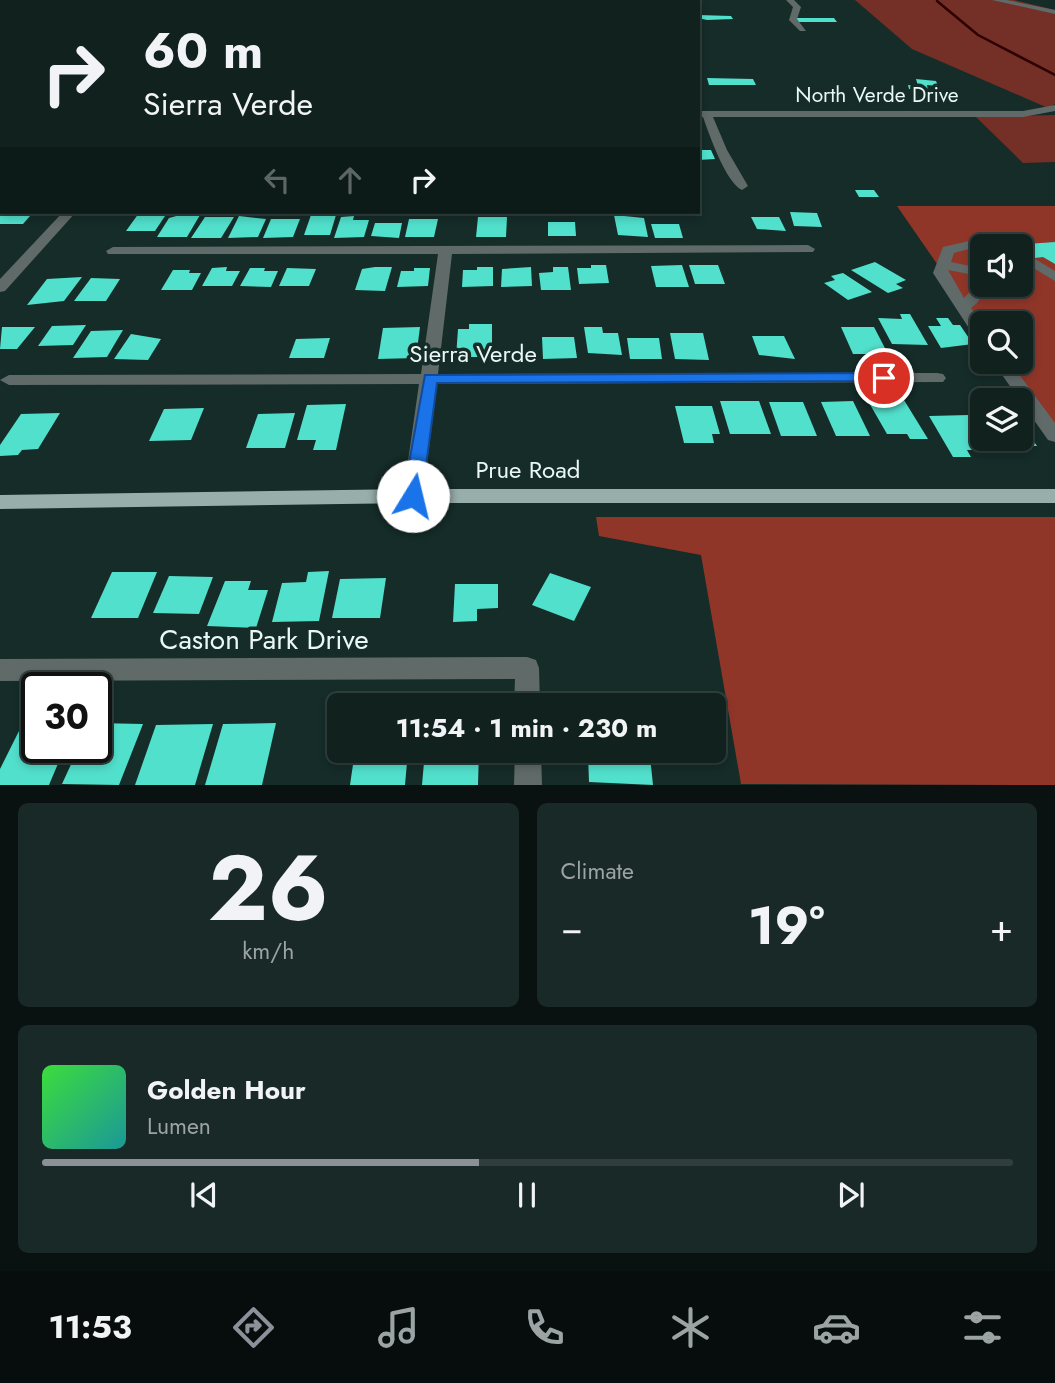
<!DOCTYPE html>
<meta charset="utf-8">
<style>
body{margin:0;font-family:Jost,sans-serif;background:#192927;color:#f1f3f6;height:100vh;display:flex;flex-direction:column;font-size:26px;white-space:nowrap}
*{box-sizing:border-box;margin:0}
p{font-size:23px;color:#9ca3a4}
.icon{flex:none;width:38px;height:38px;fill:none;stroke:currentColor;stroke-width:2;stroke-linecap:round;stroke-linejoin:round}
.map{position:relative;height:785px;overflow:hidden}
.panel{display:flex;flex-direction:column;gap:18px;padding:18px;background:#091210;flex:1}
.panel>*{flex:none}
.top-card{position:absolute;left:0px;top:0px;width:700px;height:214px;box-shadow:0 4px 10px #0003,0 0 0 2px #303e3c;background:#10211e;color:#f1f3f6;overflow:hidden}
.buttons{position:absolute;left:970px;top:234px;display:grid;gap:14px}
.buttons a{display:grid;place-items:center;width:63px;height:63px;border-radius:10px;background:#10211e;box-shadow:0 4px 10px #0003,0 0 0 2px #303e3c;font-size:35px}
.speed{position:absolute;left:21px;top:672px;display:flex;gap:14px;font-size:35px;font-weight:700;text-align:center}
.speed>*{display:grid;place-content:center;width:91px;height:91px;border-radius:50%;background:#10211e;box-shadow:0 4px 10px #0003,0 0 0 2px #303e3c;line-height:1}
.speed .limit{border:4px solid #111;border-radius:10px;background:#fff;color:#111}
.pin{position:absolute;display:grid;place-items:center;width:60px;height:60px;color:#fff;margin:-30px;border:4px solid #fff;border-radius:50%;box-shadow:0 2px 7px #0007}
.me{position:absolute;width:77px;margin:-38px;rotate:9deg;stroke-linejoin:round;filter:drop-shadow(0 0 5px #0008)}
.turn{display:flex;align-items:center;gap:24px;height:147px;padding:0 28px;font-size:32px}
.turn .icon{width:91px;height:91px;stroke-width:2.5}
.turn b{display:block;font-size:49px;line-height:60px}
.lanes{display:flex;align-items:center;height:66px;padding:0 28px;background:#0003;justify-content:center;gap:35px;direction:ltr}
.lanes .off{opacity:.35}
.big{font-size:52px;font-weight:700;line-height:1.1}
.panel .card{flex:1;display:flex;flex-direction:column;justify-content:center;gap:10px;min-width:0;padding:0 24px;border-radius:10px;background:#192927}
.panel .dial{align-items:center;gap:0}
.dial b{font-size:91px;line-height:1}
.song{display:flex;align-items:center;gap:21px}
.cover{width:84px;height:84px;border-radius:10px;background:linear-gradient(135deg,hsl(120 70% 55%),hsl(180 70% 35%))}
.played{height:7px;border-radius:4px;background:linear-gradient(90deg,#8c9099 45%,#303e3c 45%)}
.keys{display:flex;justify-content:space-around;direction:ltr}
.heat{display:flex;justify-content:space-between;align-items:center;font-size:38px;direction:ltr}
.panel .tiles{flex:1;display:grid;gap:18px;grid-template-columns:1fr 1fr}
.card:last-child{grid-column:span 2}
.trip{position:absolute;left:327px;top:693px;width:399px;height:70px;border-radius:10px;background:#10211e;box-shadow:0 4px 10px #0003,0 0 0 2px #303e3c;font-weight:700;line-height:70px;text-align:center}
.tabs{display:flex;height:112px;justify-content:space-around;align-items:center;background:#060d0c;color:#9ca3a4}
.tabs .icon{width:49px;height:49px}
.tabs .current{color:#8c9099}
.tabs b{font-size:32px;color:#f1f3f6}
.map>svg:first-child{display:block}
.green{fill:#743026}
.forest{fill:#903629;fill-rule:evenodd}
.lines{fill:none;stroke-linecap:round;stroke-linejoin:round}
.stream{stroke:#2d0100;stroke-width:2.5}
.building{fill:#51e0cc}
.minor{fill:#606a68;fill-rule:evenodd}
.major{fill:#98aeaa;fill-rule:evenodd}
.route{fill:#1a73e8;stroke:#114b97;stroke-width:2}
.labels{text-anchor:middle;stroke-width:7;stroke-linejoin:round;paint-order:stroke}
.far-street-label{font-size:21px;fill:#eaf8f5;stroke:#152c28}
.street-label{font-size:24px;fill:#eaf8f5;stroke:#152c28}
.near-street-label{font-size:28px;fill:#eaf8f5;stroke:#152c28}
</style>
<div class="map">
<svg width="1055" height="785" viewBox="0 0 1055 785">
<rect width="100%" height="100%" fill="#152c28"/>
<g class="green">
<polygon points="855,0 1014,0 1055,10 1055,104 1048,108 912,49"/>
<polygon points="1055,115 1055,162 1023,163 976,117"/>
</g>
<g class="forest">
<path d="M897,206H1055V436L1005,362H1020V324H982V329ZM982,247H1020V285H982Z"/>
<polygon points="1055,517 1055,785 741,784 701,555 599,536 596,517"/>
</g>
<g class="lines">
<polyline class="stream" points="937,1 978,35 1055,75"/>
</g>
<g class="building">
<polygon points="698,15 731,16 733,19 707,20 698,18"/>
<polygon points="795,18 834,18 837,22 798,22"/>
<polygon points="707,78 753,79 756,85 709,85"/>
<polygon points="916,79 936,81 938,86 927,85 928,91 909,89 908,85 918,86"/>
<polygon points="698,150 711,150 715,159 698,160"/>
<polygon points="855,190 874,190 879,197 859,197"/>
<polygon points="0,212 51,212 46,216 30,216 23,224 0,224"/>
<polygon points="790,212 817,213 822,227 794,226"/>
<polygon points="139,213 167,213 155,231 126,231"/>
<polygon points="180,215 200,215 187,237 157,237 169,218"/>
<polygon points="311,215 336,215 330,235 304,235"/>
<polygon points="614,215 644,218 648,237 618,235"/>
<polygon points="239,216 266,219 258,237 228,238"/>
<polygon points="354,216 353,220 369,220 364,237 334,238 341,217"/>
<polygon points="205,217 234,217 221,238 191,238"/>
<polygon points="478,217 507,217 506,237 476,237"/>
<polygon points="751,217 779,217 786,231 757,229"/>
<polygon points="271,219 300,219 293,237 263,238"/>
<polygon points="409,219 438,219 434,237 405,237"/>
<polygon points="548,222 575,222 576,236 548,236"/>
<polygon points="375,223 402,223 399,238 371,236"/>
<polygon points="651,224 679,224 683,238 655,238"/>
<polygon points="1055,242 1055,264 1043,257 1035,258 1027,252 1035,251 1027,244"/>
<polygon points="875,262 906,280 896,284 903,288 888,293 851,270"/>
<polygon points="591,265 606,265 609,283 579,284 577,268 591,268"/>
<polygon points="682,265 689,287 656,287 651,266"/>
<polygon points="689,265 718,265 725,284 695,284"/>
<polygon points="227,267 226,271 240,271 232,286 202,286 212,268"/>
<polygon points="375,267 392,267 385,291 355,290 362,269"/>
<polygon points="477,267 493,267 493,286 462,287 463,270 477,270"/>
<polygon points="531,267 532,286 501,287 502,269"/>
<polygon points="553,267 568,267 571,290 541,290 539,273 553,272"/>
<polygon points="250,268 265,268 264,271 278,271 271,287 240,286"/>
<polygon points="287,268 316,269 309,286 279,286"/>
<polygon points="414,268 430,268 428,286 397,287 401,271 414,271"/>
<polygon points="173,270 190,270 189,273 201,273 192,290 161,290"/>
<polygon points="843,273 872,292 848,300 824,283 835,280 831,276"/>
<polygon points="82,277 64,301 27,305 47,279"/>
<polygon points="91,278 120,279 106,301 74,301"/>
<polygon points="900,314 910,314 928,345 892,344 878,318 902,319"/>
<polygon points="936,318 948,318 953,325 960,325 973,344 941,348 928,326 941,326"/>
<polygon points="469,324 492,324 492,357 456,357 458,329 469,329"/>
<polygon points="86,325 73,345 38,346 52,326"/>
<polygon points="2,327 35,327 17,349 0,349"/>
<polygon points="420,327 416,358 378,359 383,328"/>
<polygon points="584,327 602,327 603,333 618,333 622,355 588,353"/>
<polygon points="841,327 874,327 888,354 853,354"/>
<polygon points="123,330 107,357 73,358 91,331"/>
<polygon points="670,333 703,333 709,360 675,359"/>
<polygon points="131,334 161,339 148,360 114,359"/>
<polygon points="752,336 784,336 795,359 759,355"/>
<polygon points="542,337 574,337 577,358 543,359"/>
<polygon points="330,338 324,358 289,358 296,339"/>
<polygon points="627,338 659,338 662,359 630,359"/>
<polygon points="904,400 928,439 910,439 907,434 887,434 868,401"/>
<polygon points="720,401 759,401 771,434 730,434"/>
<polygon points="853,401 870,436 836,436 821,402"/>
<polygon points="769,402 803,402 817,436 781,436"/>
<polygon points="346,404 336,450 313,450 316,440 297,440 307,405"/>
<polygon points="675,406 712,406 720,434 712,434 714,443 684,443"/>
<polygon points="204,408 191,440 149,441 164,409"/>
<polygon points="60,413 38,449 22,450 18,455 0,456 0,445 21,414"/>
<polygon points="295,413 285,448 246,448 258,414"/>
<polygon points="969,415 991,450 967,450 971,457 953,457 929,416"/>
<polygon points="1020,421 1037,446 1001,446 997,439 1020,439"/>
<polygon points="329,571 319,621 272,622 282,583 306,582 308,572"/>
<polygon points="112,572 157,572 138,618 91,618"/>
<polygon points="550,573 591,587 574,621 532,605"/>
<polygon points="169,576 213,577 199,614 153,613"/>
<polygon points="386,578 380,618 332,618 340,579"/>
<polygon points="225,581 251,581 248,590 268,590 256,628 207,626"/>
<polygon points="455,584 498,584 498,608 477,609 477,621 453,622"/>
<polygon points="610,696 662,696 663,705 611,705"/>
<polygon points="24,721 37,721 37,747 65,747 49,785 0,785 0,769"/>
<polygon points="96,723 143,724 119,785 62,784 79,747 96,747"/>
<polygon points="276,723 262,785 205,785 223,724"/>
<polygon points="213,724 195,785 135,785 156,725"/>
<polygon points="355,751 408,751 405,785 350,785"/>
<polygon points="425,751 479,751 478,785 422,785"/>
<polygon points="588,755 650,756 653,785 589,782"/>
</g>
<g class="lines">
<g class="minor">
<polygon points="0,0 5,0 6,2 0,4"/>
<polygon points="114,0 123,0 112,2"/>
<polygon points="213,0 221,0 211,2"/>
<polygon points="364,0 372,0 363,2"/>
<polygon points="786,0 794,0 801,7 797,19 806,31 800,31 789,20 793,7"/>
<polygon points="992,0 1007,0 1055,10 1055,14"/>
<rect x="0" y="29" width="2" height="6"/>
<polygon points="2,48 2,54 0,55 0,49"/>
<path d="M1055,105V111L1023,117H713L727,150L748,186L742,190C726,183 709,134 703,117H698V111H1023Z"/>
<rect x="0" y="158" width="2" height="6"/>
<polygon points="63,212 76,212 5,291 0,292 0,279"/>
<path d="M969,241L989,247H982V251L969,249L954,253L951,262L979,268L982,270V285H989L977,303L971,308L982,324V341L976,339L933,273L943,247ZM948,270L969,274L980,281L964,298Z"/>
<polygon points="808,245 815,249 813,252 452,254 438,374 937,373 943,374 946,378 943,382 437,384 423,496 420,501 406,501 403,496 419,384 9,385 0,380 9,375 421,374 438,254 108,254 106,251 113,247"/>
<polygon points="1020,250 1055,271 1055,281 1020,260"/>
<polygon points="993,362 1010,362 1055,423 1055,442 1048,440"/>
<polygon points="527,657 536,660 539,668 540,705 514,705 515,679 0,681 0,659"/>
<polygon points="515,751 541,751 542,785 514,785"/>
</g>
<polygon class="major" points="413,489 1055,489 1055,503 413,503 0,509 0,495"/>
</g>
<polygon class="route" points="884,373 891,378 889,381 437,383 422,496 413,502 403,496 425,375"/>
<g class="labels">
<g class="far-street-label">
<text x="877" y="102">North Verde Drive</text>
</g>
<g class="street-label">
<text x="473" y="362">Sierra Verde</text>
<text x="528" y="478">Prue Road</text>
</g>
<g class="near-street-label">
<text x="264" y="649">Caston Park Drive</text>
</g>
</g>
</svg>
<div class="buttons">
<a><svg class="icon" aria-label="sound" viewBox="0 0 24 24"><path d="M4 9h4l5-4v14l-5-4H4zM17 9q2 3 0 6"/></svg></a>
<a><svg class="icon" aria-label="search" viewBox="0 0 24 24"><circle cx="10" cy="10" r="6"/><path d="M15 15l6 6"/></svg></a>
<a><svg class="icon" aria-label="layers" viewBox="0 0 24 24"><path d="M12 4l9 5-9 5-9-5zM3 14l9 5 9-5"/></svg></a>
</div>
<div class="speed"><div class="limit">30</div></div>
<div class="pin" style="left:884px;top:378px;background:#d93025"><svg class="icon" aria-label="arrive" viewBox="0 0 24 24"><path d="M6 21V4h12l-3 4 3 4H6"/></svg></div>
<svg class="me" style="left:413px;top:496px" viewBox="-20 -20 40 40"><circle r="19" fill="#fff"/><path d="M0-13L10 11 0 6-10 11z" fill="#1a73e8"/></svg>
<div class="trip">11:54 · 1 min · 230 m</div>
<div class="top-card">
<div class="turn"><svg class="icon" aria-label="right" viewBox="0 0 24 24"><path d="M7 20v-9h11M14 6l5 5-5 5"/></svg><div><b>60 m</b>Sierra Verde</div></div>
<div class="lanes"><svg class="icon off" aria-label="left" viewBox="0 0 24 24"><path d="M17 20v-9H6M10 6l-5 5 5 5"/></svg><svg class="icon off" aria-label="ahead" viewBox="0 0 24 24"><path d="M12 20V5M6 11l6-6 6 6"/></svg><svg class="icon" aria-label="right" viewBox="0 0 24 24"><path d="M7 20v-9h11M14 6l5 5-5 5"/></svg></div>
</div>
</div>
<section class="panel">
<div class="tiles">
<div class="card dial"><b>26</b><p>km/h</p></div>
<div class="card"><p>Climate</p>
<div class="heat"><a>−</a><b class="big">19°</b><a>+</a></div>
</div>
<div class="card">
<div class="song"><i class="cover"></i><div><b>Golden Hour</b><p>Lumen</p></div></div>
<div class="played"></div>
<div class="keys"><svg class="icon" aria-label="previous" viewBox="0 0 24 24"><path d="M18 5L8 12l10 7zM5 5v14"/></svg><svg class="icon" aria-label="pause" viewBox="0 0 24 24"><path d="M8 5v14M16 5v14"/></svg><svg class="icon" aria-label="next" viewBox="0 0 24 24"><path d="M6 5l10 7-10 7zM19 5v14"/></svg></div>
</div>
</div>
</section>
<nav class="tabs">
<b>11:53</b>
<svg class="icon current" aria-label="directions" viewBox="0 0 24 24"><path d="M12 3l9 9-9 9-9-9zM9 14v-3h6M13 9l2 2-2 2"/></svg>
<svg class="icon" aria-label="music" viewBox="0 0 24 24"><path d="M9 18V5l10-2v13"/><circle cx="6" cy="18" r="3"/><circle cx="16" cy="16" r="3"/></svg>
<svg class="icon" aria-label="phone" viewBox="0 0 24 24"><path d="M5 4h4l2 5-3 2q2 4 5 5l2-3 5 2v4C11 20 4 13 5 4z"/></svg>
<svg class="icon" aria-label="climate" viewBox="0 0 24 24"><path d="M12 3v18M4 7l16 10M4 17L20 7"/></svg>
<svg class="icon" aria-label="car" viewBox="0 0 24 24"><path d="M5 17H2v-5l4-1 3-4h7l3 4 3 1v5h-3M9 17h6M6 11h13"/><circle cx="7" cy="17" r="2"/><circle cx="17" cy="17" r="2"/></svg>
<svg class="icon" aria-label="filters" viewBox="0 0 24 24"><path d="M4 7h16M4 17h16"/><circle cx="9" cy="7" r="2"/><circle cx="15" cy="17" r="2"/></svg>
</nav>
